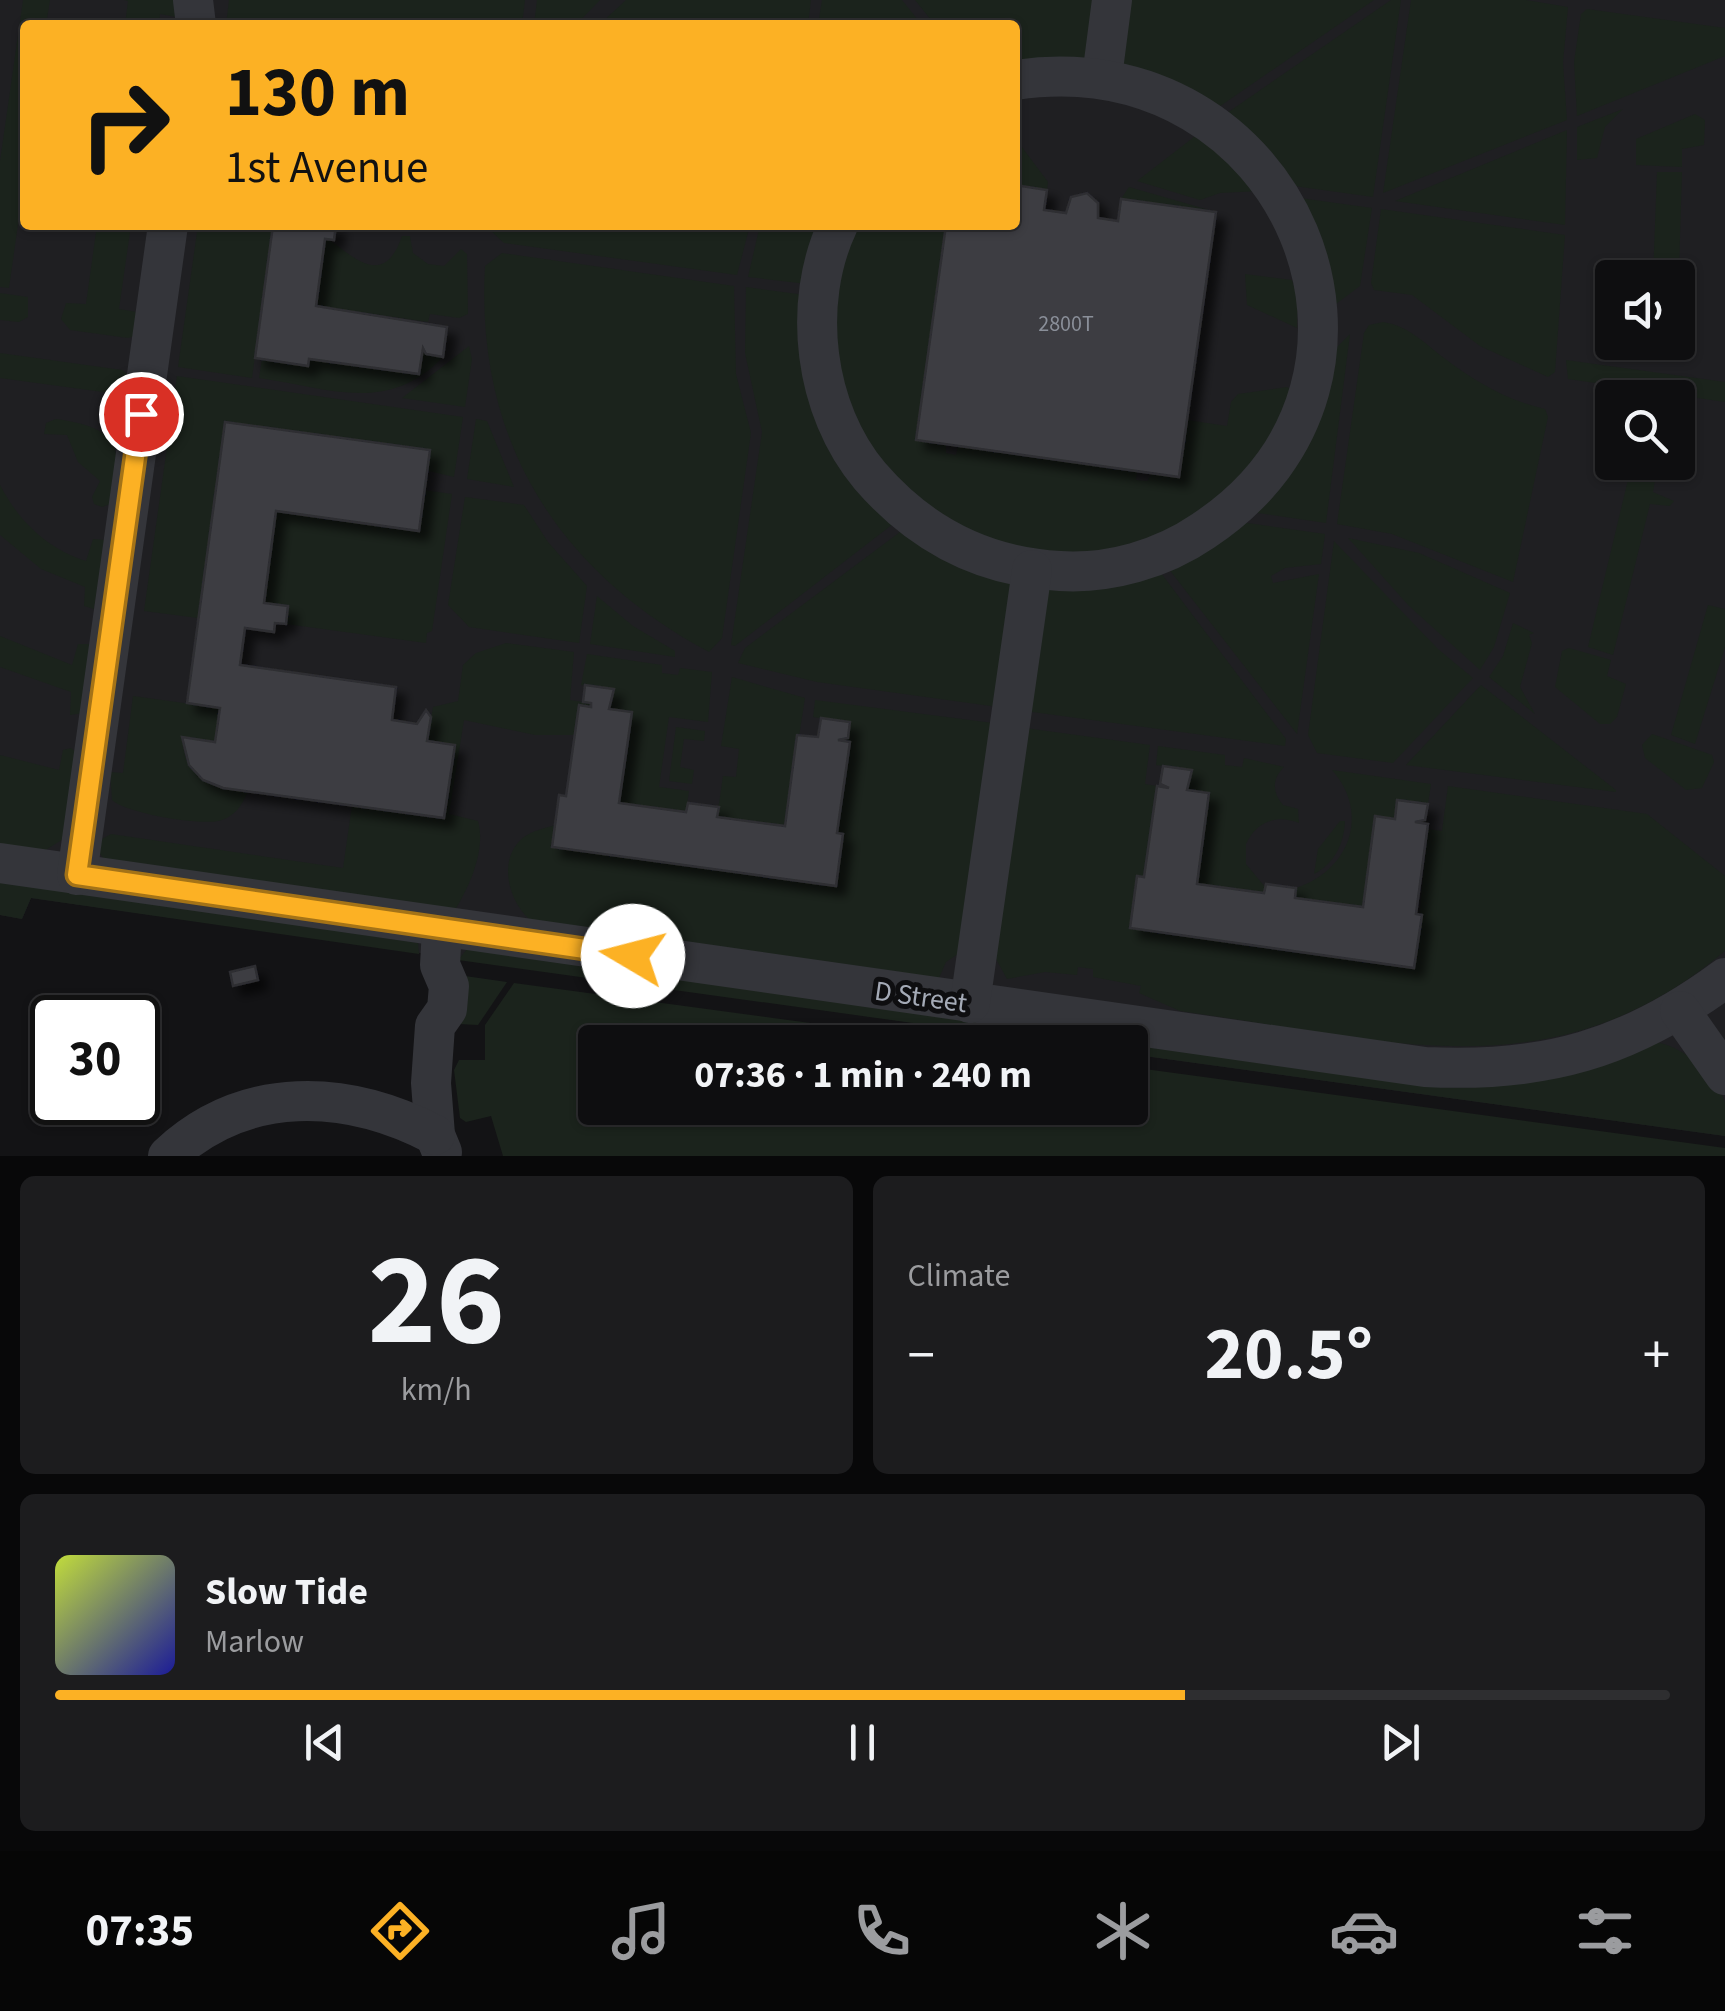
<!DOCTYPE html>
<meta charset="utf-8">
<style>
body{margin:0;font-family:"Source Sans 3",sans-serif;background:#1c1c1e;color:#f1f3f6;height:100vh;display:flex;flex-direction:column;font-size:38px;white-space:nowrap}
*{box-sizing:border-box;margin:0}
p{font-size:32px;color:#9b9c9f}
.icon{flex:none;width:55px;height:55px;fill:none;stroke:currentColor;stroke-width:2;stroke-linecap:round;stroke-linejoin:round}
.map{position:relative;height:1156px;overflow:hidden}
.sheet{display:flex;flex-direction:column;gap:20px;padding:20px;background:#080809;flex:1}
.sheet>*{flex:none}
.banner{position:absolute;left:20px;top:20px;width:1000px;height:210px;border-radius:10px;box-shadow:0 2px 8px #0004,0 0 0 2px #2e2e30;background:#fcb124;color:#111;overflow:hidden}
.tools{position:absolute;left:1595px;top:260px;display:grid;gap:20px}
.tools a{display:grid;place-items:center;width:100px;height:100px;border-radius:10px;background:#0e0e10;box-shadow:0 2px 8px #0004,0 0 0 2px #2e2e30;font-size:50px}
.speed{position:absolute;left:30px;top:995px;display:flex;gap:20px;font-size:50px;font-weight:700;text-align:center}
.speed>*{display:grid;place-content:center;width:130px;height:130px;border-radius:50%;background:#0e0e10;box-shadow:0 2px 8px #0004,0 0 0 2px #2e2e30;line-height:1}
.speed .limit{border:5px solid #111;border-radius:15px;background:#fff;color:#111}
.pin{position:absolute;display:grid;place-items:center;width:85px;height:85px;color:#fff;margin:-42px;border:5px solid #fff;border-radius:50%;box-shadow:0 2px 10px #0007}
.me{position:absolute;width:110px;margin:-55px;rotate:278deg;stroke-linejoin:round;filter:drop-shadow(0 0 8px #0008)}
.turn{display:flex;align-items:center;gap:35px;height:210px;padding:0 40px;font-size:45px}
.turn .icon{width:130px;height:130px;stroke-width:2.5}
.turn b{display:block;font-size:70px;line-height:85px}
.big{font-size:75px;font-weight:700;line-height:1.1}
.sheet .widget{flex:1;display:flex;flex-direction:column;justify-content:center;gap:15px;min-width:0;padding:0 35px;border-radius:15px;background:#1c1c1e}
.sheet .dial{align-items:center;gap:0}
.dial b{font-size:130px;line-height:1}
.song{display:flex;align-items:center;gap:30px}
.cover{width:120px;height:120px;border-radius:15px;background:linear-gradient(135deg,hsl(70 70% 55%),hsl(240 70% 35%))}
.played{height:10px;border-radius:5px;background:linear-gradient(90deg,#fcb124 70%,#2e2e30 70%)}
.keys{display:flex;justify-content:space-around;direction:ltr}
.heat{display:flex;justify-content:space-between;align-items:center;font-size:55px;direction:ltr}
.sheet .tiles{flex:1;display:grid;gap:20px;grid-template-columns:1fr 1fr}
.widget:last-child{grid-column:span 2}
.trip{position:absolute;left:578px;top:1025px;width:570px;height:100px;border-radius:10px;background:#0e0e10;box-shadow:0 2px 8px #0004,0 0 0 2px #2e2e30;font-weight:700;line-height:100px;text-align:center}
.tab-bar{display:flex;height:160px;justify-content:space-around;align-items:center;background:#060606;color:#9b9c9f}
.tab-bar .icon{width:70px;height:70px}
.tab-bar .on{color:#fcb124}
.tab-bar b{font-size:45px;color:#f1f3f6}
.map>svg:first-child{display:block}
.built{fill:#1f1f22;fill-rule:evenodd}
.green{fill:#1b231c}
.building{fill:#3d3e42;stroke:#2d2d31;stroke-width:2.5;filter:url(#shadow)}
.lines{fill:none;stroke-linecap:round;stroke-linejoin:round}
.minor{stroke:#34353a;stroke-width:40}
.route-casing{stroke:#a47317;stroke-width:25}
.route{stroke:#fcb124;stroke-width:18}
.labels{text-anchor:middle;stroke-width:10;stroke-linejoin:round;paint-order:stroke}
.number-label{font-size:22px;fill:#8a8f99}
.street-label{font-size:28px;fill:#a4aab6;stroke:#0e0e10}
</style>
<div class="map">
<svg width="1725" height="1156" viewBox="0 0 1725 1156">
<defs>
<filter id="shadow"><feDropShadow dx="9" dy="9" stdDeviation="5" flood-color="#0009"/></filter>
</defs>
<rect width="100%" height="100%" fill="#131315"/>
<path class="built" d="M0,0H1725V1136L1130,1054V1042H1050L31,898L22,919L0,915ZM25,25H1015V225H25ZM1612,278H1678V342H1612ZM1612,398H1678V462H1612Z"/>
<g class="green">
<polygon points="23,0 50,0 46,25 25,25 25,175 9,288 0,287 0,161"/>
<polygon points="124,0 176,0 176,17 160,14 159,25 125,25 128,1"/>
<polygon points="229,0 525,0 522,25 226,25"/>
<polygon points="537,0 600,0 576,25 534,25"/>
<polygon points="626,0 811,0 808,25 599,25"/>
<polygon points="822,0 902,0 922,25 818,25"/>
<polygon points="915,0 1094,0 1085,61 1015,65 1015,25 935,25"/>
<polygon points="1127,0 1374,0 1216,109 1121,66"/>
<polygon points="1391,0 1401,0 1373,197 1287,185 1227,113"/>
<polygon points="1411,0 1526,0 1568,7 1563,63 1567,120 1383,193"/>
<polygon points="1587,9 1725,28 1725,56 1577,116 1574,62 1581,14"/>
<polygon points="1623,109 1605,127 1597,158 1577,160 1577,127"/>
<polygon points="1695,114 1705,120 1704,145 1682,149 1682,167 1636,165 1636,139"/>
<polygon points="1203,130 1260,191 1220,193 1200,200 1137,181"/>
<polygon points="1567,130 1565,225 1395,201"/>
<polygon points="1015,138 1048,182 1047,190 1015,185"/>
<polygon points="1657,172 1682,172 1678,305 1678,278 1653,277"/>
<polygon points="1129,187 1216,212 1121,199"/>
<polygon points="1293,197 1372,208 1360,286 1336,304"/>
<polygon points="1381,209 1565,235 1555,372 1548,377 1480,346 1412,295 1374,290 1371,283"/>
<polygon points="97,225 131,225 119,309 137,312 134,336 128,338 70,330 61,319 66,303 86,304"/>
<polygon points="198,225 273,225 252,378 178,367"/>
<polygon points="491,225 750,225 737,275 504,243 490,230"/>
<polygon points="760,225 827,225 808,284 748,277"/>
<polygon points="854,225 946,225 917,440 946,444 946,453 956,455 958,446 1137,471 1136,480 1147,481 1187,420 1227,426 1231,402 1238,394 1287,387 1290,389 1272,442 1210,515 1096,561 988,543 887,479 839,395 832,293"/>
<path d="M402,236H410L413,253L428,264L444,266L461,249L467,254L468,314L459,318L430,314L428,322L316,306L325,239C341,241 381,299 402,236Z"/>
<path d="M502,253L734,286L736,374L751,433L722,638L709,652C558,571 475,441 485,266Z"/>
<polygon points="1245,274 1292,280 1298,299 1297,328 1247,305"/>
<polygon points="746,287 805,295 893,524 735,646 731,645 762,432 745,353"/>
<polygon points="0,293 28,297 28,317 19,322 0,320"/>
<path d="M1383,322C1409,326 1424,343 1444,358C1474,381 1508,401 1545,409L1548,417L1513,582L1392,534L1337,524L1364,333L1369,325Z"/>
<polygon points="1350,334 1326,523 1251,512 1329,355"/>
<polygon points="469,346 472,359 465,407 402,398"/>
<path d="M423,348L427,354L443,357C387,415 330,388 259,378L262,359L307,366L309,359L418,374Z"/>
<polygon points="0,353 122,370 127,374 125,395 0,378"/>
<polygon points="1566,360 1725,382 1725,402 1568,379"/>
<polygon points="177,376 463,417 454,477 226,423 198,618 144,611"/>
<path d="M56,419C118,428 123,444 113,503L102,507L94,504L92,497L100,481L78,462L67,435L44,434L46,423Z"/>
<polygon points="476,419 487,421 514,487 467,479"/>
<polygon points="1632,463 1658,463 1653,492 1674,501 1670,506 1650,504 1613,655 1588,647"/>
<path d="M0,485C18,520 47,549 86,561L93,539L105,540L94,609L84,606L85,587L41,569L0,535Z"/>
<polygon points="424,490 452,494 432,631 427,633 426,643 286,624 288,606 264,603 276,511"/>
<polygon points="465,497 524,505 548,542 587,586 579,643 469,627 448,605"/>
<polygon points="1241,522 1325,534 1321,564 1285,568 1271,576 1273,583 1319,574 1297,734 1168,568"/>
<polygon points="900,532 1012,582 998,707 817,682 738,663 745,648"/>
<polygon points="1348,538 1419,553 1510,593 1494,647 1480,670 1409,606"/>
<polygon points="1334,541 1438,649 1473,678 1393,763 1317,753 1308,735"/>
<polygon points="1161,573 1286,739 1285,746 1025,711 1042,589"/>
<polygon points="597,596 633,626 675,651 675,657 590,644"/>
<polygon points="1708,605 1725,609 1725,647 1695,744 1671,735"/>
<polygon points="1513,623 1534,633 1529,635 1532,643 1520,687 1535,714 1489,677 1503,656"/>
<polygon points="0,636 72,665 78,644 90,644 84,713 70,715 71,692 0,667"/>
<path d="M506,643L574,652L570,700L591,703V707L579,706L575,735H535L464,720L449,814L478,821C486,849 470,886 455,910L103,858L99,852L102,839L111,834L343,868L352,805L444,817L454,746L427,741L433,707L458,701L463,665L476,653Z"/>
<polygon points="1569,648 1611,660 1607,676 1626,684 1617,717 1610,724 1600,724 1555,687 1562,651"/>
<polygon points="587,654 662,665 662,673 678,675 680,668 712,672 708,722 669,717 659,787 689,791 686,812 619,803 631,713 609,709 614,689 581,685"/>
<polygon points="732,677 805,698 785,826 717,817 723,776 736,777 739,749 721,746"/>
<polygon points="1481,685 1616,790 1616,792 1406,765"/>
<path d="M133,696L220,708L215,742L183,738C182,778 215,786 248,791C242,805 236,815 222,820C204,827 125,813 112,800L110,772L123,773Z"/>
<path d="M815,700L993,723L964,950L946,962L939,978L529,919C508,900 497,858 524,837C532,831 545,828 555,825L553,847L836,885L843,834L837,833L850,742L838,740L848,738L850,723L813,717Z"/>
<polygon points="676,727 705,731 704,741 684,739 680,767 694,770 692,784 669,781"/>
<path d="M1025,728L1150,745L1145,784L1157,786L1144,877L1137,876L1131,928L1414,968L1428,829L1442,831L1448,786L1647,814L1725,876V951C1551,1097 1384,1039 1180,1011L1139,993L1141,986L1093,977V969L1078,967L1077,975L1045,972L1007,979L995,957Z"/>
<polygon points="1652,734 1712,755 1714,762 1702,788 1686,790 1645,758 1642,745"/>
<path d="M1158,746L1225,755V765L1242,767L1244,758L1284,767C1272,779 1272,792 1283,805L1298,809L1299,823C1276,814 1256,822 1246,844V864L1265,887L1264,893L1197,884L1209,794L1187,790L1192,770L1156,765Z"/>
<polygon points="71,748 78,754 65,838 44,851 0,847 0,755 59,770 63,750"/>
<path d="M1332,770L1431,784L1428,804L1398,800L1395,819L1375,817L1363,907L1295,898L1296,888C1349,871 1371,814 1332,770Z"/>
<path d="M1340,821H1345C1344,844 1334,864 1314,874L1318,849Z"/>
<polygon points="0,879 418,943 419,954 31,898 22,919 0,915"/>
<path d="M468,948L1409,1075L1652,1042C1680,1043 1718,1075 1725,1103C1725,1112 1725,1126 1725,1136L1130,1054V1042H1050L458,960Z"/>
<polygon points="465,976 507,982 478,1025 458,1024"/>
<polygon points="514,983 952,1042 595,1042 595,1108 1130,1108 1130,1067 1725,1148 1725,1156 503,1156 491,1116 466,1122 460,1118 454,1070 459,1060 485,1060 485,1025"/>
</g>
<g class="building">
<polygon points="1015,185 1047,190 1044,210 1066,213 1071,197 1087,193 1098,203 1098,218 1118,221 1121,199 1216,212 1179,477 916,440 946,225 1015,225"/>
<polygon points="273,225 336,225 334,240 325,239 316,306 447,327 443,357 426,354 423,348 419,374 309,359 308,366 255,358"/>
<polygon points="225,422 430,450 419,531 276,511 264,603 288,606 286,624 275,623 274,632 245,628 240,665 396,687 392,720 417,724 426,710 431,717 427,741 455,745 444,818 223,788 203,780 189,765 182,737 215,742 220,708 187,703"/>
<polygon points="585,685 614,689 609,709 632,712 619,803 686,812 688,803 719,807 717,817 785,826 797,735 818,737 821,718 850,722 848,738 838,740 850,742 837,833 843,834 836,886 552,847 559,795 566,796 579,705 591,707 591,703 583,702"/>
<polygon points="1163,766 1192,770 1187,790 1209,793 1197,884 1264,893 1266,884 1296,888 1295,898 1363,907 1375,816 1395,819 1397,800 1428,804 1425,820 1415,822 1428,824 1416,914 1422,915 1414,968 1130,928 1137,876 1144,877 1157,786 1169,788 1160,784"/>
<polygon points="255,966 258,980 233,986 230,972"/>
</g>
<g class="lines">
<g class="minor">
<polyline points="193,0 196,25"/>
<polyline points="1102,77 1112,0"/>
<path d="M838,225C801,303 814,410 870,476C920,534 983,567 1060,571C1110,574 1162,559 1203,531C1434,378 1289,39 1015,80"/>
<path d="M0,863L1425,1067C1544,1073 1629,1049 1725,978"/>
<polyline points="77,875 168,225"/>
<polyline points="970,1003 1032,570"/>
<polyline points="1680,1011 1725,1075"/>
<polyline points="442,1152 435,1135 431,1083 435,1026 447,1009 449,986 440,965 442,929"/>
<path d="M168,1156C245,1084 347,1089 435,1135"/>
</g>
</g>
<g class="lines">
<defs>
<polyline id="route" points="141,414 77,875 633,956"/>
</defs>
<use href="#route" class="route-casing"/>
<use href="#route" class="route"/>
</g>
<g class="labels">
<g class="number-label">
<text x="1066" y="331">2800T</text>
</g>
<g class="street-label">
<text transform="translate(921 996) rotate(8)" y="10">D Street</text>
</g>
</g>
</svg>
<div class="tools">
<a><svg class="icon" aria-label="sound" viewBox="0 0 24 24"><path d="M4 9h4l5-4v14l-5-4H4zM17 9q2 3 0 6"/></svg></a>
<a><svg class="icon" aria-label="search" viewBox="0 0 24 24"><circle cx="10" cy="10" r="6"/><path d="M15 15l6 6"/></svg></a>
</div>
<div class="speed"><div class="limit">30</div></div>
<div class="pin" style="left:141px;top:414px;background:#d93025"><svg class="icon" aria-label="arrive" viewBox="0 0 24 24"><path d="M6 21V4h12l-3 4 3 4H6"/></svg></div>
<svg class="me" style="left:633px;top:956px" viewBox="-20 -20 40 40"><circle r="19" fill="#fff"/><path d="M0-13L10 11 0 6-10 11z" fill="#fcb124"/></svg>
<div class="trip">07:36 · 1 min · 240 m</div>
<div class="banner">
<div class="turn"><svg class="icon" aria-label="right" viewBox="0 0 24 24"><path d="M7 20v-9h11M14 6l5 5-5 5"/></svg><div><b>130 m</b>1st Avenue</div></div>
</div>
</div>
<section class="sheet">
<div class="tiles">
<div class="widget dial"><b>26</b><p>km/h</p></div>
<div class="widget"><p>Climate</p>
<div class="heat"><a>−</a><b class="big">20.5°</b><a>+</a></div>
</div>
<div class="widget">
<div class="song"><i class="cover"></i><div><b>Slow Tide</b><p>Marlow</p></div></div>
<div class="played"></div>
<div class="keys"><svg class="icon" aria-label="previous" viewBox="0 0 24 24"><path d="M18 5L8 12l10 7zM5 5v14"/></svg><svg class="icon" aria-label="pause" viewBox="0 0 24 24"><path d="M8 5v14M16 5v14"/></svg><svg class="icon" aria-label="next" viewBox="0 0 24 24"><path d="M6 5l10 7-10 7zM19 5v14"/></svg></div>
</div>
</div>
</section>
<nav class="tab-bar">
<b>07:35</b>
<svg class="icon on" aria-label="directions" viewBox="0 0 24 24"><path d="M12 3l9 9-9 9-9-9zM9 14v-3h6M13 9l2 2-2 2"/></svg>
<svg class="icon" aria-label="music" viewBox="0 0 24 24"><path d="M9 18V5l10-2v13"/><circle cx="6" cy="18" r="3"/><circle cx="16" cy="16" r="3"/></svg>
<svg class="icon" aria-label="phone" viewBox="0 0 24 24"><path d="M5 4h4l2 5-3 2q2 4 5 5l2-3 5 2v4C11 20 4 13 5 4z"/></svg>
<svg class="icon" aria-label="climate" viewBox="0 0 24 24"><path d="M12 3v18M4 7l16 10M4 17L20 7"/></svg>
<svg class="icon" aria-label="car" viewBox="0 0 24 24"><path d="M5 17H2v-5l4-1 3-4h7l3 4 3 1v5h-3M9 17h6M6 11h13"/><circle cx="7" cy="17" r="2"/><circle cx="17" cy="17" r="2"/></svg>
<svg class="icon" aria-label="filters" viewBox="0 0 24 24"><path d="M4 7h16M4 17h16"/><circle cx="9" cy="7" r="2"/><circle cx="15" cy="17" r="2"/></svg>
</nav>
